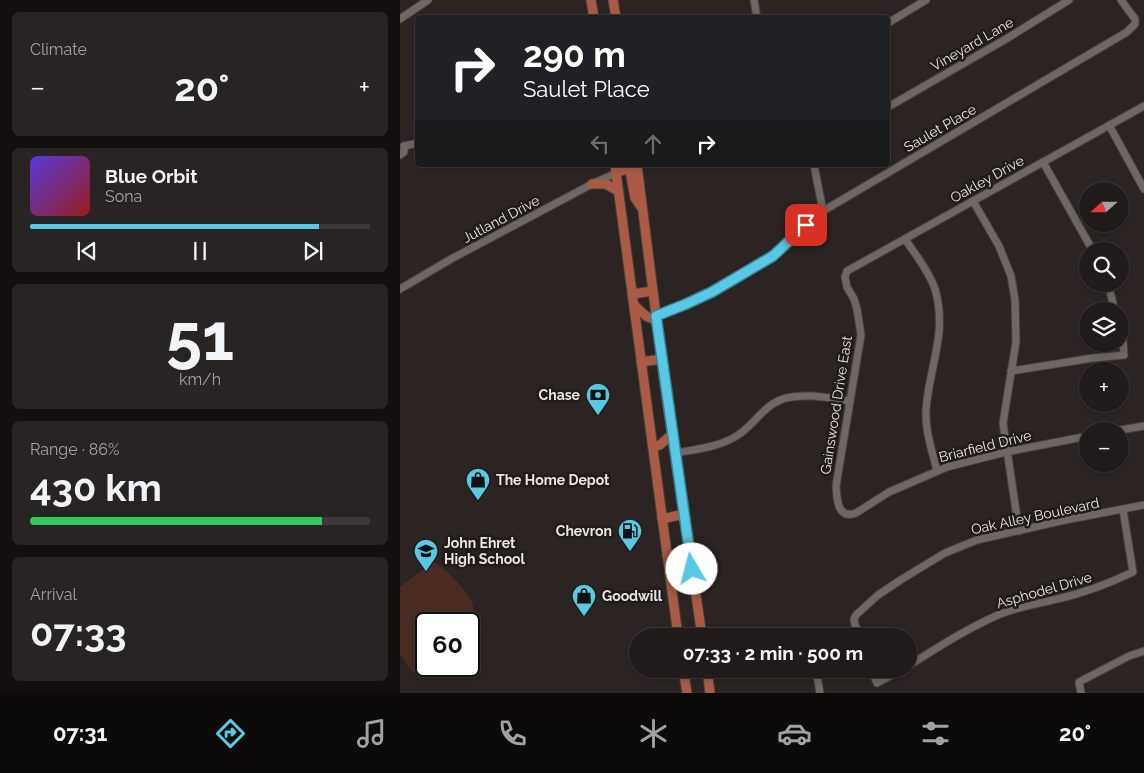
<!DOCTYPE html>
<meta charset="utf-8">
<style>
body{margin:0;font-family:Raleway,sans-serif;background:#282423;color:#f1f3f6;height:100vh;display:flex;flex-direction:column;font-size:19px;white-space:nowrap}
*{box-sizing:border-box;margin:0}
p{font-size:16px;color:#a2a1a2}
.icon{flex:none;width:28px;height:28px;fill:none;stroke:currentColor;stroke-width:2;stroke-linecap:round;stroke-linejoin:round}
.map{position:relative;flex:1;overflow:hidden}
.details{display:flex;flex-direction:column;gap:12px;padding:12px;background:#120f0e;width:400px}
.details>*{flex:none}
.hud{position:absolute;left:15px;top:15px;width:475px;height:152px;border-radius:5px;box-shadow:0 2px 8px #0003,0 0 0 1px #3d3939;background:#202124;color:#fff;overflow:hidden}
.needle{width:32px;rotate:249deg}
.fabs{position:absolute;left:679px;top:182px;display:grid;gap:10px}
.fabs a{display:grid;place-items:center;width:50px;height:50px;border-radius:50%;background:#201b1a;box-shadow:0 2px 8px #0003,0 0 0 1px #3d3939;font-size:25px}
.speed{position:absolute;left:15px;top:612px;display:flex;gap:10px;font-size:25px;font-weight:700;text-align:center}
.speed>*{display:grid;place-content:center;width:65px;height:65px;border-radius:50%;background:#201b1a;box-shadow:0 2px 8px #0003,0 0 0 1px #3d3939;line-height:1}
.speed .limit{border:2px solid #111;border-radius:8px;background:#fff;color:#111}
.pin{position:absolute;display:grid;place-items:center;width:42px;height:42px;color:#fff;margin:-21px;border-radius:10px;box-shadow:0 2px 8px #0006}
.me{position:absolute;width:55px;margin:-28px;rotate:352deg;stroke-linejoin:round;filter:drop-shadow(0 0 4px #0008)}
.turn{display:flex;align-items:center;gap:18px;height:105px;padding:0 25px;font-size:22px}
.turn .icon{width:65px;height:65px;stroke-width:2.5}
.turn b{display:block;font-size:35px;line-height:42px}
.lanes{display:flex;align-items:center;height:48px;padding:0 25px;background:#0003;justify-content:center;gap:25px;direction:ltr}
.lanes .off{opacity:.35}
.big{font-size:38px;font-weight:700;line-height:1.1}
.details .widget{flex:1;display:flex;flex-direction:column;justify-content:center;gap:8px;min-width:0;padding:0 18px;border-radius:8px;background:#282423}
.details .dial{align-items:center;gap:0}
.dial b{font-size:65px;line-height:1}
.song{display:flex;align-items:center;gap:15px}
.cover{width:60px;height:60px;border-radius:8px;background:linear-gradient(135deg,hsl(250 70% 55%),hsl(0 70% 35%))}
.played{height:5px;border-radius:2px;background:linear-gradient(90deg,#59c8e4 85%,#3d3939 85%)}
.keys{display:flex;justify-content:space-around;direction:ltr}
.heat{display:flex;justify-content:space-between;align-items:center;font-size:28px;direction:ltr}
.charge{height:8px;border-radius:4px;background:linear-gradient(90deg,#34c759 86%,#3d3939 0)}
.trip{position:absolute;left:229px;top:628px;width:288px;height:50px;border-radius:25px;background:#201b1a;box-shadow:0 2px 8px #0003,0 0 0 1px #3d3939;font-weight:700;line-height:50px;text-align:center}
.tab-bar{display:flex;height:80px;justify-content:space-around;align-items:center;background:#0d0b0a;color:#a2a1a2}
.tab-bar .icon{width:35px;height:35px}
.tab-bar .selected{color:#59c8e4}
.tab-bar b{font-size:22px;color:#f1f3f6}
main{display:flex;flex:1;min-height:0}
.map>svg:first-child{display:block}
.pitch{fill:#4a2c23}
.lines{fill:none;stroke-linecap:round;stroke-linejoin:round}
.minor-casing{stroke:#46413f;stroke-width:9}
.major-casing{stroke:#46413f;stroke-width:11}
.minor{stroke:#6f6764;stroke-width:7}
.major{stroke:#ab5b44;stroke-width:9}
.route-casing{stroke:#3a8294;stroke-width:12}
.route{stroke:#59c8e4;stroke-width:9}
.labels{text-anchor:middle;stroke-width:5;stroke-linejoin:round;paint-order:stroke}
.street-label{font-size:14px;fill:#e9e5e3;stroke:#211b19}
.poi-label{font-size:14px;font-weight:bold;fill:#e9e5e3;stroke:#211b19;text-anchor:start}
</style>
<main>
<section class="details">
<div class="widget"><p>Climate</p>
<div class="heat"><a>−</a><b class="big">20°</b><a>+</a></div>
</div>
<div class="widget">
<div class="song"><i class="cover"></i><div><b>Blue Orbit</b><p>Sona</p></div></div>
<div class="played"></div>
<div class="keys"><svg class="icon" aria-label="previous" viewBox="0 0 24 24"><path d="M18 5L8 12l10 7zM5 5v14"/></svg><svg class="icon" aria-label="pause" viewBox="0 0 24 24"><path d="M8 5v14M16 5v14"/></svg><svg class="icon" aria-label="next" viewBox="0 0 24 24"><path d="M6 5l10 7-10 7zM19 5v14"/></svg></div>
</div>
<div class="widget dial"><b>51</b><p>km/h</p></div>
<div class="widget"><p>Range · 86%</p><b class="big">430 km</b><div class="charge"></div></div>
<div class="widget"><p>Arrival</p><b class="big">07:33</b></div>
</section>
<div class="map">
<svg width="744" height="693" viewBox="0 0 744 693">
<rect width="100%" height="100%" fill="#2b2422"/>
<path class="pitch" d="M33,562C42,566 48,572 55,580C70,595 80,607 69,630V624H26V666H29L21,671L12,672L0,654V587Z"/>
<g class="lines">
<defs>
<g id="minor">
<polyline points="354,0 357,18"/>
<polyline points="0,19 28,0"/>
<polyline points="488,23 526,0"/>
<polyline points="488,107 606,39 669,0"/>
<polyline points="709,125 744,189"/>
<polyline points="4,146 18,143"/>
<polyline points="0,155 4,152 4,146"/>
<polyline points="643,162 693,251"/>
<polyline points="414,165 423,211"/>
<polyline points="573,201 599,246 611,276 615,300 616,342 603,423 619,531"/>
<path d="M505,239C515,254 529,271 535,289C548,333 529,367 526,410C525,431 532,450 537,471"/>
<polyline points="708,284 715,311"/>
<polyline points="0,289 51,259 192,184 216,173"/>
<polyline points="256,316 287,305 312,292 373,256 423,211 727,32 735,24 735,19 721,0"/>
<polyline points="611,371 693,358 724,355 723,340 720,329"/>
<polyline points="715,431 744,426"/>
<path d="M688,436L606,452L547,467L489,492L456,513C437,520 437,498 436,486L461,335L457,309L454,299L447,287L445,277L447,271L744,106"/>
<path d="M275,453C298,449 322,447 341,433C356,422 366,403 386,398C407,393 429,398 450,401"/>
<polyline points="461,636 455,625 454,619 456,615 478,595 502,579 545,553 577,540 665,520 744,505"/>
<path d="M508,666C537,648 566,629 598,615C617,607 637,604 657,599C684,593 708,584 733,572L723,510"/>
<polyline points="418,669 417,676 420,693"/>
<polyline points="471,669 477,683 503,669"/>
<polyline points="681,693 679,682 729,656 744,651"/>
</g>
<g id="major">
<polyline points="191,0 194,18"/>
<polyline points="213,0 216,18"/>
<polyline points="215,165 278,636"/>
<polyline points="237,165 265,386 302,636"/>
<polyline points="216,173 226,169 230,171 235,198 241,207"/>
<polyline points="192,184 206,184 218,191"/>
<polyline points="232,294 253,291"/>
<polyline points="234,305 246,316 257,321"/>
<polyline points="241,362 262,359"/>
<polyline points="253,447 260,445 272,434"/>
<polyline points="262,519 284,514"/>
<polyline points="267,556 290,552"/>
<polyline points="283,669 287,693"/>
<polyline points="307,669 310,693"/>
</g>
</defs>
<use href="#minor" class="minor-casing"/>
<use href="#major" class="major-casing"/>
<use href="#minor" class="minor"/>
<use href="#major" class="major"/>
</g>
<g class="lines">
<defs>
<polyline id="route" points="292,569 256,316 286,304 312,292 373,256 406,225"/>
</defs>
<use href="#route" class="route-casing"/>
<use href="#route" class="route"/>
</g>
<defs>
<symbol id="bank-pin" viewBox="-11 -11 22 30"><path d="M0 17L-7.5 6A9.5 9.5 0 1 1 7.5 6Z" fill="#59c8e4" stroke="#211b19"/><path d="M-6-4H6V4H-6ZM0-2.3a2.3 2.3 0 1 0 0 4.6a2.3 2.3 0 1 0 0-4.6Z" fill="#111"/></symbol>
<symbol id="shop-pin" viewBox="-11 -11 22 30"><path d="M0 17L-7.5 6A9.5 9.5 0 1 1 7.5 6Z" fill="#59c8e4" stroke="#211b19"/><path d="M-5-2.5h2.3a2.7 3.5 0 0 1 5.4 0H5L5.5 6h-11ZM-1.5-2.5h3a1.5 2.3 0 0 0-3 0Z" fill="#111"/></symbol>
<symbol id="fuel-pin" viewBox="-11 -11 22 30"><path d="M0 17L-7.5 6A9.5 9.5 0 1 1 7.5 6Z" fill="#59c8e4" stroke="#211b19"/><path d="M-5.5-6h7V0h2V4h1.3V-2.5L3-4.5l.8-.8L6-3V5H2.5V1h-1V6h-7ZM-4.2-4.7v3.2H.2V-4.7Z" fill="#111"/></symbol>
<symbol id="school-pin" viewBox="-11 -11 22 30"><path d="M0 17L-7.5 6A9.5 9.5 0 1 1 7.5 6Z" fill="#59c8e4" stroke="#211b19"/><path d="M0-5L7-2L0 1L-7-2ZM-4 1L0 2.5L4 1V4Q0 6-4 4Z" fill="#111"/></symbol>
</defs>
<g fill-rule="evenodd">
<use href="#bank-pin" x="184" y="381" width="28" height="38"/>
<use href="#shop-pin" x="64" y="466" width="28" height="38"/>
<use href="#fuel-pin" x="216" y="517" width="28" height="38"/>
<use href="#school-pin" x="12" y="537" width="28" height="38"/>
<use href="#shop-pin" x="170" y="582" width="28" height="38"/>
</g>
<g class="labels">
<g class="street-label">
<text transform="translate(572 44) rotate(-30)" y="5">Vineyard Lane</text>
<text transform="translate(540 128) rotate(-30)" y="5">Saulet Place</text>
<text transform="translate(587 179) rotate(-29)" y="5">Oakley Drive</text>
<text transform="translate(101 219) rotate(-28)" y="5">Jutland Drive</text>
<text transform="translate(436 405) rotate(-81)" y="5">Gainswood Drive East</text>
<text transform="translate(585 446) rotate(-14)" y="5">Briarfield Drive</text>
<text transform="translate(635 516) rotate(-12)" y="5">Oak Alley Boulevard</text>
<text transform="translate(644 590) rotate(-16)" y="5">Asphodel Drive</text>
</g>
<g class="poi-label">
<text x="180" y="400" text-anchor="end">Chase</text>
<text x="96" y="485">The Home Depot</text>
<text x="212" y="536" text-anchor="end">Chevron</text>
<text x="44" y="548">John Ehret<tspan x="44" dy="16">High School</tspan></text>
<text x="202" y="601">Goodwill</text>
</g>
</g>
</svg>
<div class="fabs">
<a><svg class="needle" viewBox="-14 -14 28 28"><path d="M0-13l5 13h-10z" fill="#e53935"/><path d="M0 13l5-13h-10z" fill="#a2a1a2"/></svg></a>
<a><svg class="icon" aria-label="search" viewBox="0 0 24 24"><circle cx="10" cy="10" r="6"/><path d="M15 15l6 6"/></svg></a>
<a><svg class="icon" aria-label="layers" viewBox="0 0 24 24"><path d="M12 4l9 5-9 5-9-5zM3 14l9 5 9-5"/></svg></a>
<a>+</a>
<a>−</a>
</div>
<div class="speed"><div class="limit">60</div></div>
<div class="pin" style="left:406px;top:225px;background:#d93025"><svg class="icon" aria-label="arrive" viewBox="0 0 24 24"><path d="M6 21V4h12l-3 4 3 4H6"/></svg></div>
<svg class="me" style="left:292px;top:569px" viewBox="-20 -20 40 40"><circle r="19" fill="#fff"/><path d="M0-13L10 11 0 6-10 11z" fill="#59c8e4"/></svg>
<div class="trip">07:33 · 2 min · 500 m</div>
<div class="hud">
<div class="turn"><svg class="icon" aria-label="right" viewBox="0 0 24 24"><path d="M7 20v-9h11M14 6l5 5-5 5"/></svg><div><b>290 m</b>Saulet Place</div></div>
<div class="lanes"><svg class="icon off" aria-label="left" viewBox="0 0 24 24"><path d="M17 20v-9H6M10 6l-5 5 5 5"/></svg><svg class="icon off" aria-label="ahead" viewBox="0 0 24 24"><path d="M12 20V5M6 11l6-6 6 6"/></svg><svg class="icon" aria-label="right" viewBox="0 0 24 24"><path d="M7 20v-9h11M14 6l5 5-5 5"/></svg></div>
</div>
</div>
</main>
<nav class="tab-bar">
<b>07:31</b>
<svg class="icon selected" aria-label="directions" viewBox="0 0 24 24"><path d="M12 3l9 9-9 9-9-9zM9 14v-3h6M13 9l2 2-2 2"/></svg>
<svg class="icon" aria-label="music" viewBox="0 0 24 24"><path d="M9 18V5l10-2v13"/><circle cx="6" cy="18" r="3"/><circle cx="16" cy="16" r="3"/></svg>
<svg class="icon" aria-label="phone" viewBox="0 0 24 24"><path d="M5 4h4l2 5-3 2q2 4 5 5l2-3 5 2v4C11 20 4 13 5 4z"/></svg>
<svg class="icon" aria-label="climate" viewBox="0 0 24 24"><path d="M12 3v18M4 7l16 10M4 17L20 7"/></svg>
<svg class="icon" aria-label="car" viewBox="0 0 24 24"><path d="M5 17H2v-5l4-1 3-4h7l3 4 3 1v5h-3M9 17h6M6 11h13"/><circle cx="7" cy="17" r="2"/><circle cx="17" cy="17" r="2"/></svg>
<svg class="icon" aria-label="filters" viewBox="0 0 24 24"><path d="M4 7h16M4 17h16"/><circle cx="9" cy="7" r="2"/><circle cx="15" cy="17" r="2"/></svg>
<b>20°</b>
</nav>
